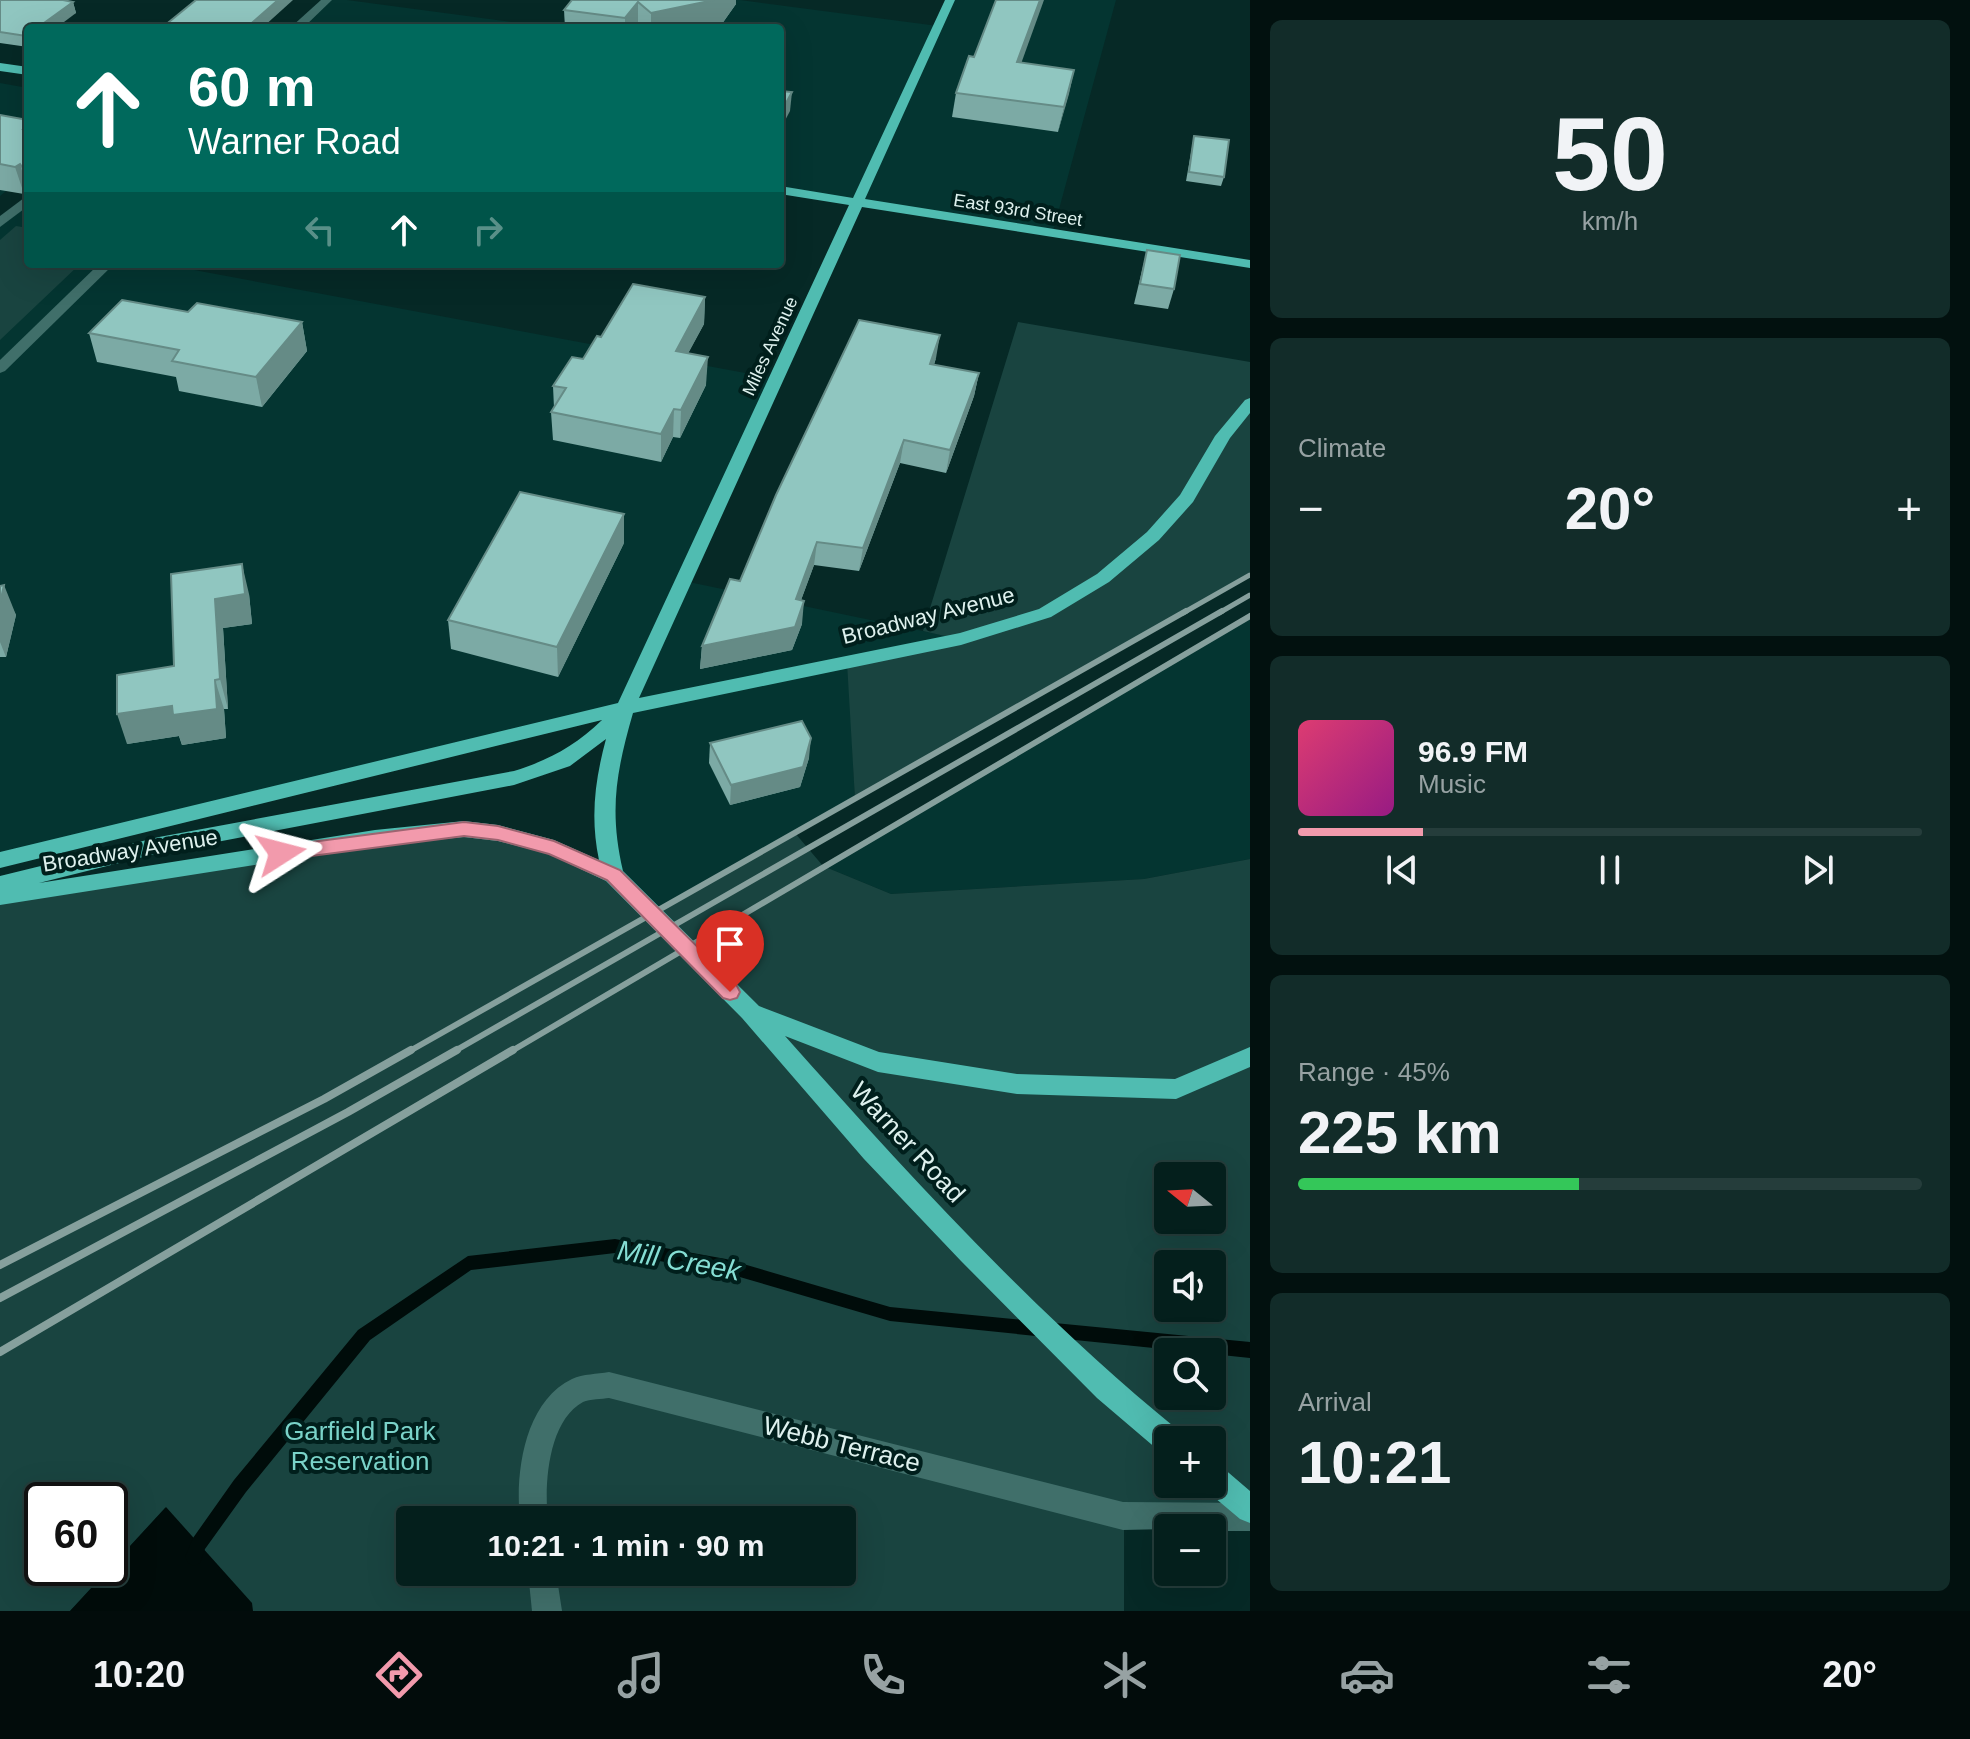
<!DOCTYPE html>
<meta charset="utf-8">
<style>
body{margin:0;font-family:Arial,sans-serif;background:#122c29;color:#f1f3f6;height:100vh;display:flex;flex-direction:column;font-size:30px;white-space:nowrap}
*{box-sizing:border-box;margin:0}
p{font-size:26px;color:#97a2a3}
.icon{flex:none;width:44px;height:44px;fill:none;stroke:currentColor;stroke-width:2;stroke-linecap:round;stroke-linejoin:round}
.map{position:relative;flex:1;overflow:hidden}
.side{display:flex;flex-direction:column;gap:20px;padding:20px;background:#02110f;width:720px}
.side>*{flex:none}
.hud{position:absolute;left:24px;top:24px;width:760px;height:244px;border-radius:8px;box-shadow:0 8px 32px #0002,0 0 0 2px #253d3b;background:#00695c;color:#fff;overflow:hidden}
.needle{width:52px;rotate:288deg}
.buttons{position:absolute;left:1154px;top:1162px;display:grid;gap:16px}
.buttons a{display:grid;place-items:center;width:72px;height:72px;border-radius:8px;background:#041f1c;box-shadow:0 8px 32px #0002,0 0 0 2px #253d3b;font-size:40px}
.speed{position:absolute;left:24px;top:1482px;display:flex;gap:16px;font-size:40px;font-weight:700;text-align:center}
.speed>*{display:grid;place-content:center;width:104px;height:104px;border-radius:50%;background:#041f1c;box-shadow:0 8px 32px #0002,0 0 0 2px #253d3b;line-height:1}
.speed .limit{border:4px solid #111;border-radius:12px;background:#fff;color:#111}
.pin{position:absolute;display:grid;place-items:center;width:68px;height:68px;color:#fff;margin:-82px -34px;border-radius:50% 50% 50% 0;rotate:-45deg;box-shadow:0 0 8px #0007}
.pin .icon{rotate:45deg}
.me{position:absolute;width:88px;margin:-44px;rotate:81deg;stroke-linejoin:round;filter:drop-shadow(0 0 6px #0008)}
.turn{display:flex;align-items:center;gap:28px;height:168px;padding:0 32px;font-size:36px}
.turn .icon{width:104px;height:104px;stroke-width:2.5}
.turn b{display:block;font-size:56px;line-height:68px}
.lanes{display:flex;align-items:center;height:76px;padding:0 32px;background:#0003;justify-content:center;gap:40px;direction:ltr}
.lanes .off{opacity:.35}
.big{font-size:60px;font-weight:700;line-height:1.1}
.side .tile{flex:1;display:flex;flex-direction:column;justify-content:center;gap:12px;min-width:0;padding:0 28px;border-radius:12px;background:#122c29}
.side .dial{align-items:center;gap:0}
.dial b{font-size:104px;line-height:1}
.song{display:flex;align-items:center;gap:24px}
.cover{width:96px;height:96px;border-radius:12px;background:linear-gradient(135deg,hsl(340 70% 55%),hsl(310 70% 35%))}
.played{height:8px;border-radius:4px;background:linear-gradient(90deg,#f29aac 20%,#253d3b 20%)}
.keys{display:flex;justify-content:space-around;direction:ltr}
.heat{display:flex;justify-content:space-between;align-items:center;font-size:44px;direction:ltr}
.charge{height:12px;border-radius:6px;background:linear-gradient(90deg,#34c759 45%,#253d3b 0)}
.trip{position:absolute;left:396px;top:1506px;width:460px;height:80px;border-radius:8px;background:#041f1c;box-shadow:0 8px 32px #0002,0 0 0 2px #253d3b;font-weight:700;line-height:80px;text-align:center}
.menu{display:flex;height:128px;justify-content:space-around;align-items:center;background:#020c0b;color:#97a2a3}
.menu .icon{width:56px;height:56px}
.menu .active{color:#f29aac}
.menu b{font-size:36px;color:#f1f3f6}
main{display:flex;flex:1;min-height:0}
.map>svg:first-child{display:block}
.built{fill:#043531}
.green{fill:#194440;fill-rule:evenodd}
.water{fill:#000c0a}
.lines{fill:none;stroke-linecap:round;stroke-linejoin:round}
.stream{fill:#000c0a;fill-rule:evenodd}
.minor{fill:#406f6a;fill-rule:evenodd}
.major{fill:#50bcb1;fill-rule:evenodd}
.rail-far2{stroke:#86a09d;stroke-width:5}
.rail-far1{stroke:#86a09d;stroke-width:6}
.rail{stroke:#86a09d;stroke-width:8}
.wall{fill:#7caaa5}
.shaded-wall{fill:#658b86}
.building{fill:#90c6c0;stroke:#658b86;stroke-width:2}
.route{fill:#f29aac;stroke:#9d6470;stroke-width:2}
.labels{text-anchor:middle;stroke-width:8;stroke-linejoin:round;paint-order:stroke}
.far-street-label{font-size:18px;fill:#def1ee;stroke:#001f1c}
.street-label{font-size:22px;fill:#def1ee;stroke:#001f1c}
.near-street-label{font-size:26px;fill:#def1ee;stroke:#001f1c}
.near-park-label{font-size:26px;fill:#7ad3c9;stroke:#001f1c}
.near-water-label{font-size:28px;font-style:italic;fill:#85ded4;stroke:#001f1c}
</style>
<main>
<div class="map">
<svg width="1250" height="1611" viewBox="0 0 1250 1611">
<rect width="100%" height="100%" fill="#062926"/>
<g class="built">
<polygon points="327,0 347,0 556,28 296,28"/>
<polygon points="584,0 740,0 938,26 950,0 1116,0 1052,235 780,190 780,28 560,28"/>
<polygon points="0,83 28,88 28,173 0,196"/>
<polygon points="28,199 28,264 162,264 777,379 684,581 961,639 848,662 855,799 654,914 613,875 602,834 625,708 0,860 0,223"/>
<polygon points="1250,617 1250,859 1144,879 891,894 823,866"/>
</g>
<g class="green">
<polygon points="16,226 28,228 28,264 80,264 0,340 0,240"/>
<polygon points="1018,322 1250,362 1250,575 855,799 847,662 958,639 923,631"/>
<path d="M498,833L613,875L653,914L795,833L823,866L891,894L1144,879L1250,859V1517L1124,1516V1611H196L165,1508L110,1568V1500H42V1568H110L70,1611H0V897L375,838ZM1168,1176H1212V1220H1168ZM1168,1264H1212V1308H1168ZM1168,1352H1212V1396H1168ZM1168,1440H1212V1484H1168ZM410,1520H842V1572H410Z"/>
</g>
<polygon class="water" points="166,1507 252,1603 253,1611 70,1611"/>
<g class="lines">
<polygon class="stream" points="615,1239 726,1259 890,1307 1250,1342 1250,1358 1212,1354 1212,1352 1193,1352 890,1321 726,1273 615,1253 471,1270 370,1340 246,1492 205,1549 200,1563 194,1566 188,1563 185,1557 193,1538 234,1480 358,1330 468,1256"/>
<g class="minor">
<polygon points="321,0 332,0 303,28 290,28"/>
<polygon points="28,195 28,206 0,227 0,216"/>
<polygon points="99,264 114,264 5,371 0,373 0,360"/>
<path d="M609,1372L1123,1502L1250,1503V1531H1212V1528L1123,1530L609,1398C602,1399 590,1399 583,1402C548,1421 544,1485 548,1520H520C515,1474 524,1402 572,1379C583,1374 597,1374 609,1372Z"/>
<polygon points="528,1572 556,1572 562,1611 532,1611"/>
</g>
<g class="major">
<path d="M945,0H955L865,199L1250,260V268L862,207L639,698L960,633L1039,609L1097,574L1147,532L1180,495L1215,436L1245,400L1250,398V413L1230,438L1193,502L1159,540L1109,582L1051,617L961,645L633,713C616,772 609,811 623,871L759,1006L879,1052L1017,1074L1175,1079L1250,1047V1067L1176,1099L1017,1094L878,1072L785,1036C908,1174 1034,1313 1178,1430L1182,1440H1168V1454L1158,1450L1097,1398L961,1261L864,1159L742,1018L606,881L549,854L498,841L464,837L375,846L0,905V876L159,837L514,771C549,760 575,746 602,720L0,868V852L618,703L849,205L780,194V186L853,198ZM606,739C595,780 590,817 599,860L554,840L498,825L464,821L375,830L39,883L159,853L514,785L570,766Z"/>
<polygon points="0,63 28,67 28,75 0,71"/>
<polygon points="1212,1463 1222,1467 1250,1491 1250,1523 1240,1519 1202,1487 1201,1484 1212,1484"/>
</g>
<g class="rail-far2">
<polyline points="1183,613 1250,575"/>
<polyline points="1219,613 1250,595"/>
</g>
<g class="rail-far1">
<polyline points="408,1052 1186,611"/>
<polyline points="453,1052 1222,611"/>
<polyline points="510,1052 1250,616"/>
</g>
<g class="rail">
<polyline points="0,1265 324,1099 411,1050"/>
<polyline points="0,1298 348,1112 457,1050"/>
<polyline points="0,1352 513,1050"/>
</g>
</g>
<g class="wall">
<polygon points="0,0 73,2 76,13 28,28 28,47 0,43"/>
<polygon points="572,0 736,4 719,28 565,28 564,10"/>
<polygon points="1021,63 1074,70 1058,132 952,117 956,93"/>
<polygon points="0,115 28,120 28,192 24,194 0,190"/>
<polygon points="1194,136 1224,177 1221,186 1186,181"/>
<polygon points="1147,250 1174,289 1168,309 1134,304"/>
<polygon points="705,297 704,324 688,353 706,385 680,438 673,437 661,462 553,440 551,412 554,408 553,386 583,359 601,337"/>
<polygon points="188,312 302,322 307,351 262,407 179,391 176,377 97,362 89,333"/>
<polygon points="936,358 934,365 979,373 974,396 946,473 900,463 859,571 814,565 801,600 802,624 792,650 700,669 702,646 740,581"/>
<polygon points="624,543 558,677 451,649 448,620"/>
<polygon points="0,586 16,615 6,657 0,657"/>
<polygon points="249,594 252,624 223,628 228,709 224,709 226,738 182,745 179,736 127,744 174,666"/>
<polygon points="710,743 809,758 800,787 730,805 709,763"/>
</g>
<g class="shaded-wall">
<polygon points="278,0 293,0 262,28 246,28"/>
<polygon points="714,0 736,0 736,4 719,28 651,28 651,13"/>
<polygon points="1040,0 1044,0 1013,86 1017,62"/>
<polygon points="73,2 76,13 56,28 37,28"/>
<polygon points="638,2 638,28 625,28 625,18"/>
<polygon points="1074,70 1069,94 1058,132 1064,107"/>
<polygon points="792,92 790,111 780,130 780,114"/>
<polygon points="20,164 28,191 24,194 15,167"/>
<polygon points="705,297 704,324 675,378 676,351"/>
<polygon points="302,322 307,351 262,407 256,377"/>
<polygon points="940,335 936,358 926,387 930,364"/>
<polygon points="708,357 706,385 680,438 681,410"/>
<polygon points="979,373 974,396 946,473 950,450"/>
<polygon points="674,409 673,437 661,462 661,434"/>
<polygon points="904,440 900,463 859,571 863,548"/>
<polygon points="624,514 624,543 558,677 557,647"/>
<polygon points="817,542 814,565 793,622 796,599"/>
<polygon points="242,564 249,594 252,624 223,628 228,709 220,679 215,599"/>
<polygon points="4,585 16,615 6,657 0,642 0,603"/>
<polygon points="804,601 802,624 792,650 700,669 702,646"/>
<polygon points="215,680 224,709 226,738 182,745 179,736 127,744 117,714 172,706"/>
<polygon points="811,738 809,758 800,787 730,805 731,785"/>
</g>
<g class="building">
<polygon points="0,0 63,0 73,2 37,28 28,28 28,34 26,36 0,32"/>
<polygon points="196,0 278,0 246,28 170,28 171,27 164,26"/>
<polygon points="572,0 714,0 651,13 638,2 625,18 564,10"/>
<polygon points="996,0 1040,0 1017,62 1074,70 1064,107 956,93 969,56 974,57"/>
<polygon points="780,91 792,92 780,114"/>
<polygon points="0,115 28,120 28,126 24,129 28,129 28,169 23,168 20,164 15,167 0,164"/>
<polygon points="1194,136 1229,140 1224,177 1189,172"/>
<polygon points="1147,250 1180,255 1174,289 1140,284"/>
<polygon points="633,284 705,297 676,351 708,357 681,410 674,409 661,434 551,412 566,388 553,386 572,357 583,359 597,336 601,337"/>
<polygon points="122,300 188,312 197,303 302,322 256,377 172,361 179,350 89,333"/>
<polygon points="859,320 940,335 930,364 979,373 950,450 904,440 863,548 817,542 796,599 804,601 795,627 702,646 730,579 740,581 776,495"/>
<polygon points="520,492 624,514 557,647 448,620"/>
<polygon points="242,564 245,594 215,599 220,679 215,680 217,709 173,715 172,706 117,714 117,675 174,666 171,574"/>
<polygon points="4,585 0,603 0,586"/>
<polygon points="802,721 811,738 803,767 731,785 710,743"/>
</g>
<polygon class="route" points="464,822 498,826 554,841 620,870 737,986 740,992 737,998 730,1000 723,998 607,880 549,854 498,840 464,836 281,860 272,853 281,846"/>
<g class="labels">
<g class="far-street-label">
<text transform="translate(1018 210) rotate(9)" y="6">East 93rd Street</text>
<text transform="translate(770 346) rotate(-65)" y="6">Miles Avenue</text>
</g>
<g class="street-label">
<text transform="translate(928 615) rotate(-14)" y="8">Broadway Avenue</text>
<text transform="translate(130 850) rotate(-9)" y="8">Broadway Avenue</text>
</g>
<g class="near-street-label">
<text transform="translate(908 1142) rotate(47)" y="9">Warner Road</text>
<text transform="translate(842 1444) rotate(14)" y="9">Webb Terrace</text>
</g>
<g class="near-park-label">
<text x="360" y="1440">Garfield Park<tspan x="360" dy="30">Reservation</tspan></text>
</g>
<g class="near-water-label">
<text transform="translate(679 1260) rotate(10)" y="10">Mill Creek</text>
</g>
</g>
</svg>
<div class="buttons">
<a><svg class="needle" viewBox="-14 -14 28 28"><path d="M0-13l5 13h-10z" fill="#e53935"/><path d="M0 13l5-13h-10z" fill="#97a2a3"/></svg></a>
<a><svg class="icon" aria-label="sound" viewBox="0 0 24 24"><path d="M4 9h4l5-4v14l-5-4H4zM17 9q2 3 0 6"/></svg></a>
<a><svg class="icon" aria-label="search" viewBox="0 0 24 24"><circle cx="10" cy="10" r="6"/><path d="M15 15l6 6"/></svg></a>
<a>+</a>
<a>−</a>
</div>
<div class="speed"><div class="limit">60</div></div>
<div class="pin" style="left:730px;top:992px;background:#d93025"><svg class="icon" aria-label="arrive" viewBox="0 0 24 24"><path d="M6 21V4h12l-3 4 3 4H6"/></svg></div>
<svg class="me" style="left:281px;top:853px" viewBox="-20 -20 40 40"><path d="M0-17L14 15 0 8-14 15z" fill="#f29aac" stroke="#fff" stroke-width="4"/></svg>
<div class="trip">10:21 · 1 min · 90 m</div>
<div class="hud">
<div class="turn"><svg class="icon" aria-label="ahead" viewBox="0 0 24 24"><path d="M12 20V5M6 11l6-6 6 6"/></svg><div><b>60 m</b>Warner Road</div></div>
<div class="lanes"><svg class="icon off" aria-label="left" viewBox="0 0 24 24"><path d="M17 20v-9H6M10 6l-5 5 5 5"/></svg><svg class="icon" aria-label="ahead" viewBox="0 0 24 24"><path d="M12 20V5M6 11l6-6 6 6"/></svg><svg class="icon off" aria-label="right" viewBox="0 0 24 24"><path d="M7 20v-9h11M14 6l5 5-5 5"/></svg></div>
</div>
</div>
<section class="side">
<div class="tile dial"><b>50</b><p>km/h</p></div>
<div class="tile"><p>Climate</p>
<div class="heat"><a>−</a><b class="big">20°</b><a>+</a></div>
</div>
<div class="tile">
<div class="song"><i class="cover"></i><div><b>96.9 FM</b><p>Music</p></div></div>
<div class="played"></div>
<div class="keys"><svg class="icon" aria-label="previous" viewBox="0 0 24 24"><path d="M18 5L8 12l10 7zM5 5v14"/></svg><svg class="icon" aria-label="pause" viewBox="0 0 24 24"><path d="M8 5v14M16 5v14"/></svg><svg class="icon" aria-label="next" viewBox="0 0 24 24"><path d="M6 5l10 7-10 7zM19 5v14"/></svg></div>
</div>
<div class="tile"><p>Range · 45%</p><b class="big">225 km</b><div class="charge"></div></div>
<div class="tile"><p>Arrival</p><b class="big">10:21</b></div>
</section>
</main>
<nav class="menu">
<b>10:20</b>
<svg class="icon active" aria-label="directions" viewBox="0 0 24 24"><path d="M12 3l9 9-9 9-9-9zM9 14v-3h6M13 9l2 2-2 2"/></svg>
<svg class="icon" aria-label="music" viewBox="0 0 24 24"><path d="M9 18V5l10-2v13"/><circle cx="6" cy="18" r="3"/><circle cx="16" cy="16" r="3"/></svg>
<svg class="icon" aria-label="phone" viewBox="0 0 24 24"><path d="M5 4h4l2 5-3 2q2 4 5 5l2-3 5 2v4C11 20 4 13 5 4z"/></svg>
<svg class="icon" aria-label="climate" viewBox="0 0 24 24"><path d="M12 3v18M4 7l16 10M4 17L20 7"/></svg>
<svg class="icon" aria-label="car" viewBox="0 0 24 24"><path d="M5 17H2v-5l4-1 3-4h7l3 4 3 1v5h-3M9 17h6M6 11h13"/><circle cx="7" cy="17" r="2"/><circle cx="17" cy="17" r="2"/></svg>
<svg class="icon" aria-label="filters" viewBox="0 0 24 24"><path d="M4 7h16M4 17h16"/><circle cx="9" cy="7" r="2"/><circle cx="15" cy="17" r="2"/></svg>
<b>20°</b>
</nav>
